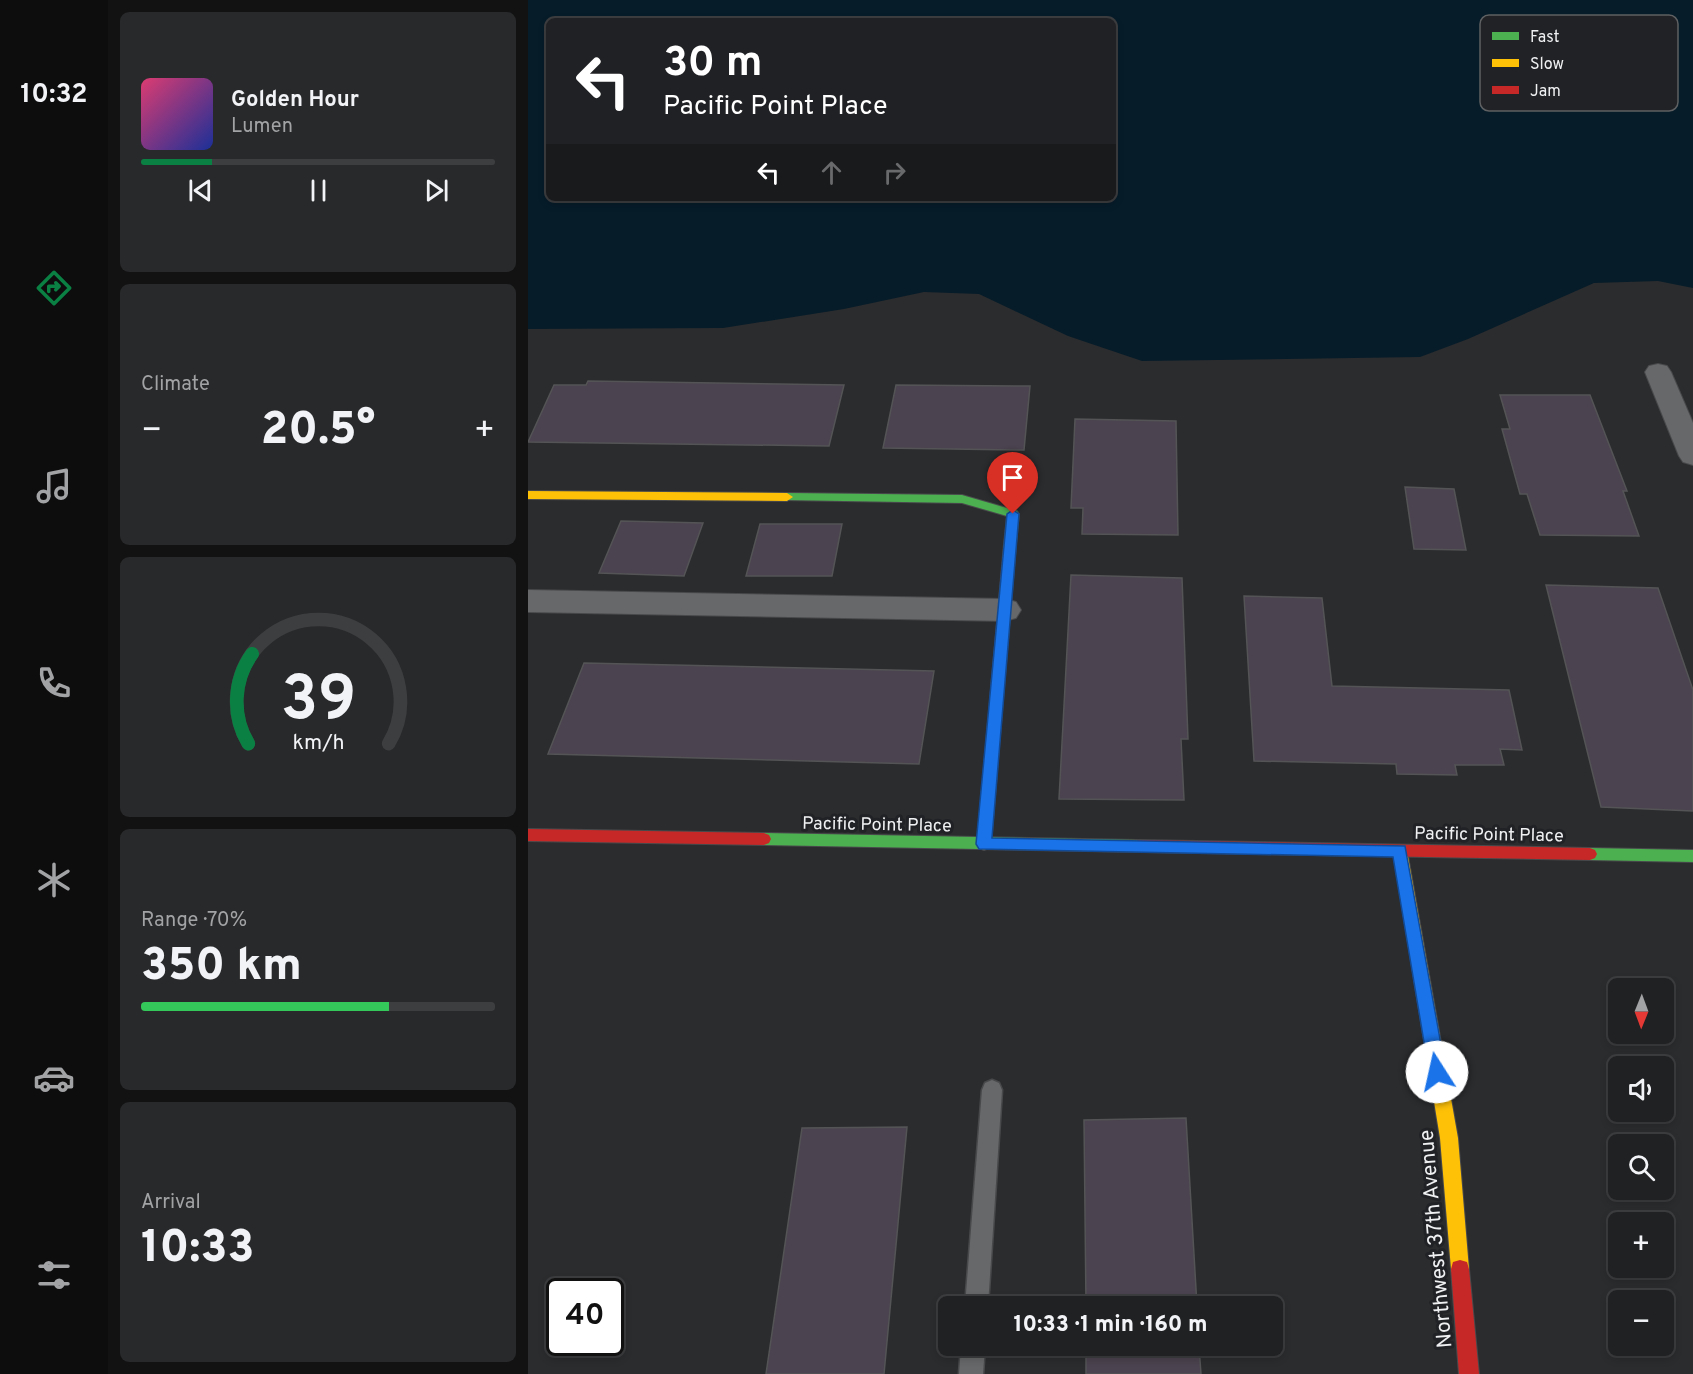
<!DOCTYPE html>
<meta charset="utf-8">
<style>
body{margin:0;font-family:Overpass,sans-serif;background:#28292a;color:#f1f3f6;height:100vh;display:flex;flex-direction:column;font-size:22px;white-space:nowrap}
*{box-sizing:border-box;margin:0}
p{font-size:20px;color:#a2a3a5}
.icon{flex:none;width:33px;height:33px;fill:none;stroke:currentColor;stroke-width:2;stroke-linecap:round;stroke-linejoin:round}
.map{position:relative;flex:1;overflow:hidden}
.details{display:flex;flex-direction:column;gap:12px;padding:12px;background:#121213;width:420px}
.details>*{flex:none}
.top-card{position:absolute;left:18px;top:18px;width:570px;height:183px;border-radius:9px;box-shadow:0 3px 9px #0003,0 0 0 2px #3d3e40;background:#202124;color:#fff;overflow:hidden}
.needle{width:39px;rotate:181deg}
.buttons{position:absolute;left:1080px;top:978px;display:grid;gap:12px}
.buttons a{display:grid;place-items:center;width:66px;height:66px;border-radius:9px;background:#202122;box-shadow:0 3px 9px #0003,0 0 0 2px #3d3e40;font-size:30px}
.speed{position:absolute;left:18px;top:1278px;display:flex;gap:12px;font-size:30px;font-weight:700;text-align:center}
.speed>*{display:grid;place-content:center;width:78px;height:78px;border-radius:50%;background:#202122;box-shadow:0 3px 9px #0003,0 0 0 2px #3d3e40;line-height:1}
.speed .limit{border:3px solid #111;border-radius:9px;background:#fff;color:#111}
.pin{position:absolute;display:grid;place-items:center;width:51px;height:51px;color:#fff;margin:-62px -26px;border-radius:50% 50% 50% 0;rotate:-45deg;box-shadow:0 0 6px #0007}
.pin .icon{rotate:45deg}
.me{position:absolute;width:66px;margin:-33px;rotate:350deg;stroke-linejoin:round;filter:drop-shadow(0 0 4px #0008)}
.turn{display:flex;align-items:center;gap:21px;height:126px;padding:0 18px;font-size:27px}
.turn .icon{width:78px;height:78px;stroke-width:2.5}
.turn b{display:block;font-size:42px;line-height:51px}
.lanes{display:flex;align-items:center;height:57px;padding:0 18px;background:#0003;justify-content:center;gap:30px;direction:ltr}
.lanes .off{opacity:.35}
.big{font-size:45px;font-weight:800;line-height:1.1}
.details .tile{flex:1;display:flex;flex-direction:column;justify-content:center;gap:9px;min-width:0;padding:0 21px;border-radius:9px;background:#28292a}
.details .dial{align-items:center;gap:0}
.dial svg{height:156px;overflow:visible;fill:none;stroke:#3d3e40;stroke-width:7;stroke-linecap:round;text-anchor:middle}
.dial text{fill:#f1f3f6;stroke:none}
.song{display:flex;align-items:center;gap:18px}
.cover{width:72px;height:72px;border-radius:9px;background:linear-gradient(135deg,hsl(340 70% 55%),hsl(230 70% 35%))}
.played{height:6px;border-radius:3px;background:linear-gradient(90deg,#0b8043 20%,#3d3e40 20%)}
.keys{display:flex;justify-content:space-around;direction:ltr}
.heat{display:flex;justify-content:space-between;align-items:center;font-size:33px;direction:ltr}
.charge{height:9px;border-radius:4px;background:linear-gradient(90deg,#34c759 70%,#3d3e40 0)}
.trip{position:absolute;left:410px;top:1296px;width:345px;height:60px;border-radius:9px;background:#202122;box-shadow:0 3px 9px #0003,0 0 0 2px #3d3e40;font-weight:800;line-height:60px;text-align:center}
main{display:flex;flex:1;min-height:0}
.menu{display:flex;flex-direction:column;width:108px;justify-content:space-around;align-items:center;background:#0d0d0e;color:#a2a3a5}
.menu .icon{width:42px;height:42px}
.menu .on{color:#0b8043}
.menu b{font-size:27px;color:#f1f3f6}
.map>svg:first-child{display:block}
.water{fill:#061c29;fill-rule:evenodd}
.building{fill:#4b434f;stroke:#545456;stroke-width:1.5}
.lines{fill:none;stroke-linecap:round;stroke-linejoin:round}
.lane-casing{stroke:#48494b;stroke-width:3}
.street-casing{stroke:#48494b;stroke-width:2}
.fast-casing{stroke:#48494b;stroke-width:2}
.slow-casing{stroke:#48494b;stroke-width:2}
.jam-casing{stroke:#48494b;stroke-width:2}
.lane{fill:#676869;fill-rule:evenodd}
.street{fill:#676869;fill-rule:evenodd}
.fast{fill:#4caf50;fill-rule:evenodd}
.slow{fill:#ffc107;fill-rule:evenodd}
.jam{fill:#c62828;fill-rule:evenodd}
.route{fill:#1a73e8;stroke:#114b97;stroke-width:1.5}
.labels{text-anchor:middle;stroke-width:6;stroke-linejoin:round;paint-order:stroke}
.street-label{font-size:18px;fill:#eff0f2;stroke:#202225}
.near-street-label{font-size:21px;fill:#eff0f2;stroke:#202225}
.key{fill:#202225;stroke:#5e6062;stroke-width:1.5}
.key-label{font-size:16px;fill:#eff0f2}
</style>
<main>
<nav class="menu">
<b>10:32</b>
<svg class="icon on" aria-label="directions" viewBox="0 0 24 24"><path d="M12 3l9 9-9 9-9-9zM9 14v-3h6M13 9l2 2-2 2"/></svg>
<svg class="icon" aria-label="music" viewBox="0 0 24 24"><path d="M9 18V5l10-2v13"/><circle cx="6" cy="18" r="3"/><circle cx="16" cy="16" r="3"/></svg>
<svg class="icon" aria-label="phone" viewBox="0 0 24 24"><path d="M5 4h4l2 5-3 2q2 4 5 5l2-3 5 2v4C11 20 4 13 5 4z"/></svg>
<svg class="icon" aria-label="climate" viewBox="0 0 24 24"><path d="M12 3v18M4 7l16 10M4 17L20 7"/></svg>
<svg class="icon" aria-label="car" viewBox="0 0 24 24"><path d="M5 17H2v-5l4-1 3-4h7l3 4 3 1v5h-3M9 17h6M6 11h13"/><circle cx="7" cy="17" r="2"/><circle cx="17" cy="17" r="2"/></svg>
<svg class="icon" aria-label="filters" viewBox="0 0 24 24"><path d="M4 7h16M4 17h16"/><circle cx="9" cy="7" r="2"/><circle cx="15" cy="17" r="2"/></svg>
</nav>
<section class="details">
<div class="tile">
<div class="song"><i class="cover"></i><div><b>Golden Hour</b><p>Lumen</p></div></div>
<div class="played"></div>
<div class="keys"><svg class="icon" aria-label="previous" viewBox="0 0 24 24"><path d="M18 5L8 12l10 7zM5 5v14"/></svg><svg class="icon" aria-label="pause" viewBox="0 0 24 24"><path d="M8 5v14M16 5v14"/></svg><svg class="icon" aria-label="next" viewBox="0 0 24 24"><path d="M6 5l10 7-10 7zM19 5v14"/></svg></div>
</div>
<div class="tile"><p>Climate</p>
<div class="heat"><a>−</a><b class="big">20.5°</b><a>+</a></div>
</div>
<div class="tile dial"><svg viewBox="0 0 100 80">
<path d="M14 69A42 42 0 1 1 86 69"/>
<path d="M14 69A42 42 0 0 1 16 23" stroke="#0b8043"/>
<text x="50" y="56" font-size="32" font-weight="700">39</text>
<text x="50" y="72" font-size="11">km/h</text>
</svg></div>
<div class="tile"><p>Range · 70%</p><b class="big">350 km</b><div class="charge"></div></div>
<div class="tile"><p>Arrival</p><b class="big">10:33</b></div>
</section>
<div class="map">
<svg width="1165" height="1374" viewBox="0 0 1165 1374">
<rect width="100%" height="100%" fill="#2b2c2e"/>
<path class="water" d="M0,0H1165V288L1130,281L1066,283L940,339L892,357L614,361L540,336L451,294L396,292L316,309L195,328L0,329ZM21,21H585V198H21Z"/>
<g class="building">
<polygon points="60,381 316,385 301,446 0,442 26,385 58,385"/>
<polygon points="368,385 502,386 496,450 355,448"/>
<polygon points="972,395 1062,395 1099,491 1095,491 1111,536 1012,535 999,494 992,494 974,429 982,429"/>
<polygon points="547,419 648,421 650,535 554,534 555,508 543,508"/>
<polygon points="877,487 926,489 938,550 886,549"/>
<polygon points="93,521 175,523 156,576 71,573"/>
<polygon points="232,524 314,524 304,576 218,576"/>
<polygon points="543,575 654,578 660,739 653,739 656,800 531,799"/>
<polygon points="1018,585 1130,588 1165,690 1165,811 1073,807"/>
<polygon points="716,596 794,598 804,686 981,690 994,750 972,749 976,765 927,765 929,775 869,774 868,764 726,761"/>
<polygon points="56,663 406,671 391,764 20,754"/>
<polygon points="658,1118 669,1306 558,1306 556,1120"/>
<polygon points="379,1127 356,1374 238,1374 274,1128"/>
<polygon points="558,1346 671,1346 673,1374 558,1374"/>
</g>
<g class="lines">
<defs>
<g id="lane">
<polygon points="464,1080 471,1083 474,1090 460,1306 437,1306 454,1090 457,1083"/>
<polygon points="433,1346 457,1346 455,1374 431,1374"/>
</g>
<g id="street">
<polygon points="1130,364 1139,366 1143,372 1165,423 1165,465 1155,462 1151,456 1117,372 1121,366"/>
<polygon points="0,590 477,599 488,602 493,610 488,618 477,621 0,612"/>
</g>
<g id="fast">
<polygon points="259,493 434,495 489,511 491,514 488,544 482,548 476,544 479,516 434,503 255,500 253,497"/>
<polygon points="236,833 610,840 615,842 617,846 615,850 610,852 236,845 231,843 229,839 231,835"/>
<polygon points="1062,848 1165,850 1165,862 1062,860 1057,858 1055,854 1057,850"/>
</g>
<g id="slow">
<polygon points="0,491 259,493 265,497 259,501 0,499"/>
<polygon points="482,540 488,544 463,844 461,848 456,850 451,848 449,844 476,544"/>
<polygon points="872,845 877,847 879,851 930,1138 941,1269 939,1276 932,1278 925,1276 923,1269 912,1138 865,851 867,847"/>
</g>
<g id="jam">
<polygon points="0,829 236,833 241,835 243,839 241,843 236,845 0,841"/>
<polygon points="610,840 1062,848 1067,850 1069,854 1067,858 1062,860 610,852 605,850 603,846 605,842"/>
<polygon points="932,1260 939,1262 941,1269 951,1374 931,1374 923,1269 925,1262"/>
</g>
</defs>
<use href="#lane" class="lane-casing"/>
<use href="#street" class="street-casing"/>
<use href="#fast" class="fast-casing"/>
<use href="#slow" class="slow-casing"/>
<use href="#jam" class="jam-casing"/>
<use href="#lane" class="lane"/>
<use href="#street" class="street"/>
<use href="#fast" class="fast"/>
<use href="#slow" class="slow"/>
<use href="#jam" class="jam"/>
</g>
<polygon class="route" points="485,510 491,514 464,838 877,846 918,1072 915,1078 909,1080 903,1078 901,1072 865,857 451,849 448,844 479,514"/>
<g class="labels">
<g class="street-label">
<text transform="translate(349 824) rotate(1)" y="6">Pacific Point Place</text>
<text transform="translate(961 834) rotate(1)" y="6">Pacific Point Place</text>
</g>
<g class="near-street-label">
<text transform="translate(907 1239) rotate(-95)" y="7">Northwest 37th Avenue</text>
</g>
</g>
<rect x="952" y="15" width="198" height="96" rx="9" class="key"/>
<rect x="964" y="32" width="27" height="8" fill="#4caf50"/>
<rect x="964" y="59" width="27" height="8" fill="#ffc107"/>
<rect x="964" y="86" width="27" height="8" fill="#c62828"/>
<g class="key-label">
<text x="1002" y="42">Fast</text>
<text x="1002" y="69">Slow</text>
<text x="1002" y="96">Jam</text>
</g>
</svg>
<div class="buttons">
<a><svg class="needle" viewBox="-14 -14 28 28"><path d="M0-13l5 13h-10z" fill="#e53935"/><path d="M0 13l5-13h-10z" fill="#a2a3a5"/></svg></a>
<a><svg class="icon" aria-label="sound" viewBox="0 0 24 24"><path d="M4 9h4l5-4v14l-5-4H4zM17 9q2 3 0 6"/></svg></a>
<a><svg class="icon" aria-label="search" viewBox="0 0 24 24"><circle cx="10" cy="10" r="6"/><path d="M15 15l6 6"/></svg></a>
<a>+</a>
<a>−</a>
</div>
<div class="speed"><div class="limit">40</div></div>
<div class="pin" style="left:485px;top:514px;background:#d93025"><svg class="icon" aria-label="arrive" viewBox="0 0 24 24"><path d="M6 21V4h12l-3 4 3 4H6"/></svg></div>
<svg class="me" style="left:909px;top:1072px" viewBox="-20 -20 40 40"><circle r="19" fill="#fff"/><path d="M0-13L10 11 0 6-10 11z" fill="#1a73e8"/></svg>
<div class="trip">10:33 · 1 min · 160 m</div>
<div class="top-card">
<div class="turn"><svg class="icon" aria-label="left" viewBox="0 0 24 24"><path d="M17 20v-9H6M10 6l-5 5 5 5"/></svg><div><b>30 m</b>Pacific Point Place</div></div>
<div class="lanes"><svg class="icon" aria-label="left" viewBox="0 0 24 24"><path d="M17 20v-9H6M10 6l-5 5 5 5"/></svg><svg class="icon off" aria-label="ahead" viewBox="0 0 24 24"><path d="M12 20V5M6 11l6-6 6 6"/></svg><svg class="icon off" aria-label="right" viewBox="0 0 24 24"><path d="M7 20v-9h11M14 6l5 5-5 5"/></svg></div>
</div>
</div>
</main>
